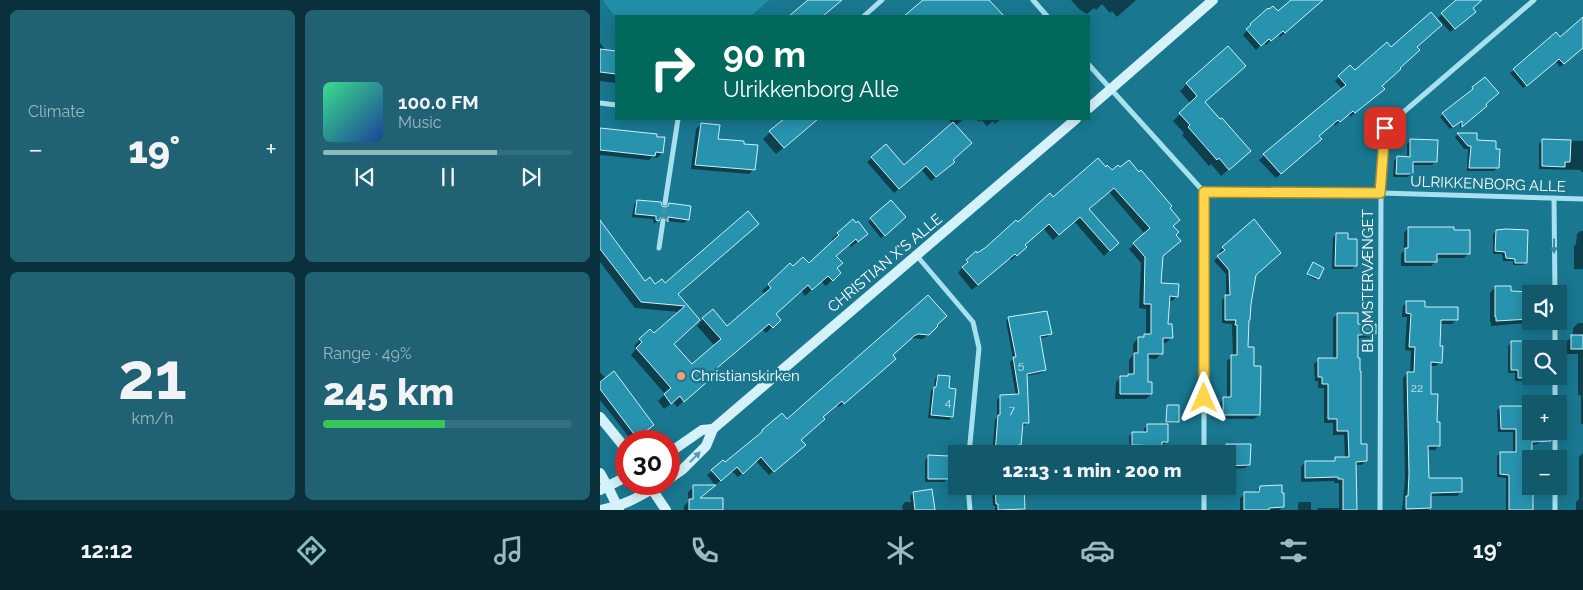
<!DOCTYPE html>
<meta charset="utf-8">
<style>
body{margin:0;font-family:Raleway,sans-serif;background:#206274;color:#f1f3f6;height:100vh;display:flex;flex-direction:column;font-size:19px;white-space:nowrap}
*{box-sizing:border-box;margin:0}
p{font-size:16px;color:#9db8c2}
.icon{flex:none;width:28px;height:28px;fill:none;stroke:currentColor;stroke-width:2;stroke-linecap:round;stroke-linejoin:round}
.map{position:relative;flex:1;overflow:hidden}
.sheet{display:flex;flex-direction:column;gap:10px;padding:10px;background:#0a313b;width:600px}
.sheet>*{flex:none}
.top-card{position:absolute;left:15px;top:15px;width:475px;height:105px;border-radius:0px;box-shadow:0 2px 12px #0003;background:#00695c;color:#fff;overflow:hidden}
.buttons{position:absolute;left:922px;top:285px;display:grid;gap:10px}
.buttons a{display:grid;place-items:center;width:45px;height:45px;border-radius:0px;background:#13596c;box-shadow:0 2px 12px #0003;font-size:25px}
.speed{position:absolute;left:15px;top:430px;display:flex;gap:10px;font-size:25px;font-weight:700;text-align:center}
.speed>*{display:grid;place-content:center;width:65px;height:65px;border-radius:50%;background:#13596c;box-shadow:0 2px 12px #0003;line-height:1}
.speed .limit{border:8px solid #d22;background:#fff;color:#111}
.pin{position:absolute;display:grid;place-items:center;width:42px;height:42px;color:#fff;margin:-21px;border-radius:10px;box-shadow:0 2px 8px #0006}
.me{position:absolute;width:55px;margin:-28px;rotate:0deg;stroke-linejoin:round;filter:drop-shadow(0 0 4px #0008)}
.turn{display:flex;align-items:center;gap:18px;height:105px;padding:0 25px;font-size:22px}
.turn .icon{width:65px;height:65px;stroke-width:2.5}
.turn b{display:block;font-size:35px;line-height:42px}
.big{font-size:38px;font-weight:800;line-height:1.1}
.sheet .widget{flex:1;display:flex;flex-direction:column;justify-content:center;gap:8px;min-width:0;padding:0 18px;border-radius:8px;background:#206274}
.sheet .dial{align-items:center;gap:0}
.dial b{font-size:65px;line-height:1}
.song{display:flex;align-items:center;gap:15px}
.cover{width:60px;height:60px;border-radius:8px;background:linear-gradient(135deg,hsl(150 70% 55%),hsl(220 70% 35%))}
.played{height:5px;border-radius:2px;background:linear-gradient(90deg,#8bbbb9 70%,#326f7f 70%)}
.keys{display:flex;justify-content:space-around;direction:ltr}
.heat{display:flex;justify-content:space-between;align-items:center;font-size:28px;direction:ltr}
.charge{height:8px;border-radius:4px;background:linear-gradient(90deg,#34c759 49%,#326f7f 0)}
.sheet .tiles{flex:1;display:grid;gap:10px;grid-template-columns:repeat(2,1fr)}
.trip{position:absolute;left:348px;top:445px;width:288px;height:50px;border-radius:0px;background:#13596c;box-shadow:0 2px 12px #0003;font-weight:800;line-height:50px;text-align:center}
.tab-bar{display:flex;height:80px;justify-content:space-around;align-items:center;background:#08242b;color:#9db8c2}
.tab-bar .icon{width:35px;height:35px}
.tab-bar .current{color:#8bbbb9}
.tab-bar b{font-size:22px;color:#f1f3f6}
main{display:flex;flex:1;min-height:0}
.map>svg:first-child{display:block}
.green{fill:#228fa9}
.shadow{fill:#0007}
.building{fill:#2893ae;stroke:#cef2fb}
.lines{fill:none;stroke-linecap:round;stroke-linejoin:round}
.street-tunnel{stroke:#4792a6;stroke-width:5;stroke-dasharray:5 2.5;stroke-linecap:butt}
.street{stroke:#a7e1ef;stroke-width:5}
.secondary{stroke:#d5f2fa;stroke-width:10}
.oneway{fill:#358ca3}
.oneway2{fill:#519cb0}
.route-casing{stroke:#a68a30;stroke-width:12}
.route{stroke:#ffd54a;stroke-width:9}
.poi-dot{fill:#ff9c65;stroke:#197790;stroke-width:2}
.labels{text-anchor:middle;stroke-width:5;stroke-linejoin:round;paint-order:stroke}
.number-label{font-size:12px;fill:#c9e4eb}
.street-label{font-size:15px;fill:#fff;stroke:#197790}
.poi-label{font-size:15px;fill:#fff;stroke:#197790;text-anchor:start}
</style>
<main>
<section class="sheet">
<div class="tiles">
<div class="widget"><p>Climate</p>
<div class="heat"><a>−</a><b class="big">19°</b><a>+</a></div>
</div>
<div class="widget">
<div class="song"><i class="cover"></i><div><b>100.0 FM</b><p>Music</p></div></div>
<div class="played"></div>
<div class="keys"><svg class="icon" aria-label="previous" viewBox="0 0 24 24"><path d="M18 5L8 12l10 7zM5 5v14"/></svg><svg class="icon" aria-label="pause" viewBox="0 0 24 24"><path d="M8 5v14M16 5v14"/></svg><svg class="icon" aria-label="next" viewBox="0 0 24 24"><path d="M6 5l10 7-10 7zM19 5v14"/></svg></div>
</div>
<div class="widget dial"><b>21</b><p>km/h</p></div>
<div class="widget"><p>Range · 49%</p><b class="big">245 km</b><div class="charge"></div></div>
</div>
</section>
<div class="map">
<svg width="983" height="510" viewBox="0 0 983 510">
<rect width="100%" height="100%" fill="#197790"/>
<polygon class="green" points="3,0 169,0 151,16 16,16 16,18"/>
<g class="shadow">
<polygon points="471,0 536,0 517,17 512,11 510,13 502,4 496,10 494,8 487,14 479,9"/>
<polygon points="693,0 716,0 713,8 680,37 678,34 666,45 664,42 656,50 643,35 647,30 647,29 651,25 678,13"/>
<polygon points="857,0 877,0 871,8 870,16 850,32 838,18"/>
<polygon points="983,19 983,46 960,67 955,61 923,88 910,73 960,38"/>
<polygon points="0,43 6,51 16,52 16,83 0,81"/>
<polygon points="816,47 781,86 779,93 750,117 748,114 735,126 733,123 718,136 716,143 676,178 659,160 743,90 735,81 739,77 754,72 791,49"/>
<polygon points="587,84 604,102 642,158 621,176 611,164 609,166 582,135 584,133 573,121 591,104 580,91"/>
<polygon points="873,88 884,104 883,109 860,128 860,122 850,129 840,117 871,93 870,91"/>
<polygon points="185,119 218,119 176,154 163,139"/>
<polygon points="348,119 364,119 355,126 352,161 348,166 331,181 321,169 294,193 267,162 272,158 303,167 352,124"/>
<polygon points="376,119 401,119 395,124 393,121 387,126 381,120 379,122"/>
<polygon points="101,124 117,140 154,169 149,174 91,169 96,129"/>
<polygon points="0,130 62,153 57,158 52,157 49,160 0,155"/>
<polygon points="858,134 875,142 898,167 894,171 867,171 868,149 864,149 855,137"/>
<polygon points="811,140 836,162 832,165 812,165 811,174 808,177 793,177 794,161 797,158 807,158 807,144"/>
<polygon points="943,140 983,141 983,172 981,172 981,170 939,169 939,144"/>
<polygon points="505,169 568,208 572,226 562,257 560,284 577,296 572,301 568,301 567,325 571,338 566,343 561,343 561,353 556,359 547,358 547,383 551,394 546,399 515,399 516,382 521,377 526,377 529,374 529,360 533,355 533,344 538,338 541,339 546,335 546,309 539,308 541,263 529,249 545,234 509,192 488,210 512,248 504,256 474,221 453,240 443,228 423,245 420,252 411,260 409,258 372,290 358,273 367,261 377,255 418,224 453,199"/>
<polygon points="37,201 61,207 88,219 84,223 67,221 64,224 60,220 58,220 54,224 53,219 32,217 34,205"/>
<polygon points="271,219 301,221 281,238 268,222"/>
<polygon points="253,221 260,240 251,247 249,245 235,256 236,269 233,279 226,286 221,281 205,296 201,290 174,314 173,326 166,333 162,329 103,380 99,388 77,407 73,402 64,409 58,401 65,394 31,355 36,349 34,346 40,340 50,331 54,335 80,312 35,308 0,262 0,222 45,283 77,295 98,320 72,344 91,366 115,346 97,326 103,319 127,327 165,294 162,291 190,265 193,268 209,265 233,242 231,240 238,234"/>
<polygon points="808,228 853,231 868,254 864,258 836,258 836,261 831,266 801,266 801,254 804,251 804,233"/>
<polygon points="896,231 926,262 923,265 913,265 913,261 903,261 902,254 893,254 893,234"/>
<polygon points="980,231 983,231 983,269 974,269 974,246 976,244 977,234"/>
<polygon points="736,234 747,241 756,265 752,269 732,269 733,238"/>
<polygon points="623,248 655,275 647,321 647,348 653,367 659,415 654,419 619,419 620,403 624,398 627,398 627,361 633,356 632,324 622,323 622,300 626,296 626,274 614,261 621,254 619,252"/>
<polygon points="713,264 723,268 716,280 707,275"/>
<polygon points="895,287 910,293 933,293 931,294 931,319 927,323 891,326 891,322 890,322 890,293"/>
<polygon points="328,297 335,325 332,331 323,339 312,338 308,341 291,355 290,363 239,407 236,404 221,417 200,440 200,450 169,475 156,461 138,477 132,471 115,485 107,475 112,471 125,464 163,431 187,421"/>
<polygon points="807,302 856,320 852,324 840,324 839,347 840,362 836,366 830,366 830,395 839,445 835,450 827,450 828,480 861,492 857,496 830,496 830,508 828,510 802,510 805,479 803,378 807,373 810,373 811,351 805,350 807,317 802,317 803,306"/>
<polygon points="738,314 775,334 771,338 757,339 759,446 766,461 761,465 755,465 756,509 759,510 717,510 718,508 739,508 739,483 734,483 734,481 701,482 701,467 705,462 732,462 736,459 745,459 744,435 733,435 733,423 724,423 724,388 718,388 718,381 715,381 714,364 719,360 733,360 733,318"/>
<polygon points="409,318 450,333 447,337 439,338 444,370 441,373 426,376 428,422 424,426 422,426 419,454 392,454 395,420 397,418 397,400 401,396 416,396 410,362 413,359 406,321"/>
<polygon points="978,323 983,323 983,424 981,424 981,395 978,395 978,354 966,354 966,342 973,336 973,328"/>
<polygon points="911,343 930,378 926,381 915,381 915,373 908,373 908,346"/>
<polygon points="0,372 48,429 32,441 0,400"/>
<polygon points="338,376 347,389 352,416 349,420 328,418 331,391 334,388 335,379"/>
<polygon points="567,406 577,422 576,423 566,423 566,408"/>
<polygon points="901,407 941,441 938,444 931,445 932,510 906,510 906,478 897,477 897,456 900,453 913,453 913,432 898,432 897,410"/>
<polygon points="548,425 567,442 563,445 561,445 560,454 530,454 529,436 533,433 544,433 544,429"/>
<polygon points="624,446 649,446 649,465 645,468 626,469 626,454 620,454 620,449"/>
<polygon points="983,453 983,510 976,510 976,502 979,499 979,457"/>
<polygon points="328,457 348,478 344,482 325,482 325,460"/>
<polygon points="392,486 423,486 424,510 395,510 395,506 393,506"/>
<polygon points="538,486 577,486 577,488 574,492 538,492"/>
<polygon points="94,487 109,491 98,500 122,510 84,510 84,506 88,502 88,492"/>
<polygon points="660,487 683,507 679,510 640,510 640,498 645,494 655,493"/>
<polygon points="313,493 334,510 303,510 302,506 305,502 311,502 310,496"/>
<polygon points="699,502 711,502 711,510 698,510 698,504"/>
</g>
<g class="building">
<polygon points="208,0 242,0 223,16 189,16"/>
<polygon points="323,0 389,0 404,16 304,16"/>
<polygon points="691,0 723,0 685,33 683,31 671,41 669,39 661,46 646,29 651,25 650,24 668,8 669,9 673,6 678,11"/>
<polygon points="856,0 882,0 873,8 876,12 855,29 841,13"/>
<polygon points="831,12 842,25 817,47 820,50 800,68 801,69 782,86 785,89 755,113 753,111 740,122 738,120 719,136 722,139 681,174 663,154 746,85 738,76 750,65 755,70 787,42 791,47"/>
<polygon points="983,17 983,48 964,64 959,59 927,86 913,69 956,32 960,37"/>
<polygon points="628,46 646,66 605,102 620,119 622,118 651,151 629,170 619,158 617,160 588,127 590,125 579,113 597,96 586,83"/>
<polygon points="0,49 16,51 16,74 0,72"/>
<polygon points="885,77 899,93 886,104 887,106 862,127 862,121 853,127 842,113 873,89 872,87"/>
<polygon points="184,119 218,119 184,148 169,131"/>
<polygon points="353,122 372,143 353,160 355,162 336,177 326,166 299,189 271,157 286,144 304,165"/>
<polygon points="101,123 120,125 118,139 144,141 144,144 158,145 155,170 95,165"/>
<polygon points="0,128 57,134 57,137 65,137 63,153 56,152 55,156 0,150"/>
<polygon points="857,133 877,133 877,140 896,141 896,149 900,149 899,168 869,168 871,146 868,146"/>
<polygon points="810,139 838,140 837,162 813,162 813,174 796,174 797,156 810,157"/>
<polygon points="942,139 971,140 970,162 965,162 965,167 942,166"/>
<polygon points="498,158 506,167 507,165 512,170 518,165 520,167 529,160 539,172 541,170 572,206 570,208 580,220 573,226 579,232 576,235 581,241 563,256 561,283 579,284 578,297 570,296 568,324 572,324 573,338 563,338 563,354 548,354 548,382 552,382 552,394 520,394 520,376 528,376 528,374 534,374 534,353 538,353 538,337 544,337 544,334 551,334 551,304 544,304 545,257 533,243 550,228 514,188 489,209 519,243 510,251 480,217 459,235 449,224 425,245 427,247 417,256 415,254 378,285 362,267 368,262 366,260 376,251 377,253 385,248 416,220 418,222 450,193 453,197"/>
<polygon points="37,200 61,202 62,206 65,207 68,206 69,203 91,206 89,220 68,217 68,222 64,217 61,217 59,221 56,220 56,216 35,214"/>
<polygon points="291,200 306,217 285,236 270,218"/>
<polygon points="148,211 159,224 78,294 100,320 74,344 92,364 121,339 102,318 113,309 127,326 171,288 168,284 190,263 193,266 203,257 209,263 239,235 237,233 253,219 256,223 258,221 268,234 258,242 256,239 236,256 243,263 237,268 241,273 233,281 228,276 212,290 208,285 176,314 181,320 173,328 169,324 104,379 107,382 84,402 80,396 71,404 64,394 71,388 36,348 42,342 39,339 50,329 54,333 85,306 41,302 0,249 0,220 45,281 50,277 55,284 62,279 65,283"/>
<polygon points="654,219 681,253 656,275 651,304 650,320 649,320 648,347 654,347 654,366 661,366 660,415 623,415 623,397 631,397 631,355 637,355 637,325 635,325 636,320 625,320 625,295 630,295 629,270 617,256 625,250 622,247"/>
<polygon points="808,227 854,227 854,230 870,230 870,254 837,254 837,262 805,262 805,248 808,248"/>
<polygon points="906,229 928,230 927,263 915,263 915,259 906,258 905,252 895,251 896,230"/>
<polygon points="736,233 748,233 748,239 757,239 757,266 735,266"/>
<polygon points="713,262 724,268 719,279 707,274"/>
<polygon points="895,286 911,286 911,291 931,292 931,319 896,321 896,317 895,317"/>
<polygon points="328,295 347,316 337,325 338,326 329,335 318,334 314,336 293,355 296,359 244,404 242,401 223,417 225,419 201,440 206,445 174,472 161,457 143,474 137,467 121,481 111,470 123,460 125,462 162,432 162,430 182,413 187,419"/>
<polygon points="806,301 825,301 825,307 858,307 858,320 841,320 840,346 843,346 842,363 831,362 831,394 838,394 837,422 840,422 840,446 828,446 829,478 862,478 862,492 831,493 831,508 806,509 806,496 808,496 809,474 807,372 814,372 815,347 809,347 811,314 806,313"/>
<polygon points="447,311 452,334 440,336 446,370 427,374 429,423 423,423 421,445 418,445 417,454 395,454 398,415 400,415 400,395 419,394 413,357 416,357 408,317"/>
<polygon points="737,313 758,313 758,324 776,324 776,334 758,335 758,358 760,358 760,371 761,371 761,444 767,444 767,461 756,462 757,510 743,510 743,479 738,479 738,477 705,478 705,461 735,461 735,457 749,457 748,431 737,431 737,419 728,419 728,384 722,384 722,377 718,377 718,358 737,358"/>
<rect x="971" y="335" width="12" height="14"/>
<polygon points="911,341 926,341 927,351 931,351 931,378 918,378 918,370 911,370"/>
<polygon points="14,371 54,425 37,438 0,389 0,382"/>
<polygon points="338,375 350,376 349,388 356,389 353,417 331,415 334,387 336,387"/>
<polygon points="567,405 579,405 579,422 566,422"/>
<polygon points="900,406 931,406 931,431 951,431 951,441 932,442 931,486 933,486 933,510 909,510 909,475 900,474 900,452 916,452 916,429 901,429"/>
<polygon points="547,424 568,424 568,442 562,442 562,446 532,445 532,432 547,432"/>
<polygon points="626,444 651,444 650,465 626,466"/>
<polygon points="328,455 349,456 349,479 328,479"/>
<polygon points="93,485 116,485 100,498 123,498 123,510 89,510 89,499 93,499"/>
<polygon points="682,485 682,493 684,493 684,507 669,508 669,510 644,510 644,492 659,492 660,486"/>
<polygon points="395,486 424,486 425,509 398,510 398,504 396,504"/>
<polygon points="332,489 335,510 315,510 313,492"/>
</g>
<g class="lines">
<polyline class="street-tunnel" points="63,221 65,203"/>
<g class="street">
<polyline points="433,0 447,16"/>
<polyline points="264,16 282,0"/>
<polyline points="489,65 604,192 781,193 983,199"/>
<polyline points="0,103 16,105"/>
<polyline points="954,198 955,294"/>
<polyline points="65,203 78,119"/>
<polyline points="59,248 63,221"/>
<polyline points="317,256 373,322 379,348 369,454"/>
<polyline points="955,321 955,349"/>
<polyline points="955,376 955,404"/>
<polyline points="955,431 955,459"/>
<polyline points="604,454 604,192"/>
<polyline points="368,486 370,510"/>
<polyline points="955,486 955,510"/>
<polyline points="604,510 604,486"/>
<polyline points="780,510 781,193 785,128 934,0"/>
</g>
<g class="secondary">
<polyline points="489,108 613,0"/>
<polyline points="0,417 26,449"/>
<polyline points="69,453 102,430 113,429"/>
<polyline points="0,473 8,487 19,510"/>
<polyline points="69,479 82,470 106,446 113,429 476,119"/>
<polyline points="49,485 66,510"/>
<polyline points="0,490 26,477"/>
<path d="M0,510C27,505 38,497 61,484"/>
</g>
</g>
<defs><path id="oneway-solid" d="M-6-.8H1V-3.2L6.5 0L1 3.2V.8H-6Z" transform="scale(1.25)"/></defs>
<use class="oneway" href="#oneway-solid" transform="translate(954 246) rotate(90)"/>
<use class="oneway2" href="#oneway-solid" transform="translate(95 457) rotate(-45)"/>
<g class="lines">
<defs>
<polyline id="route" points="604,398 604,192 780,193 785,128"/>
</defs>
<use href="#route" class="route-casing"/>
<use href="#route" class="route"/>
</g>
<circle class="poi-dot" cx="81" cy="376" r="5"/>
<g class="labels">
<g class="number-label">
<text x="421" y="369">5</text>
<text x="817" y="392">22</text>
<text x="348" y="406">4</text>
<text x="412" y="414">7</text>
</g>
<g class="street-label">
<text transform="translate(888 184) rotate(2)" y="5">ULRIKKENBORG ALLE</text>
<text transform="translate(285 263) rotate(-40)" y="5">CHRISTIAN X'S ALLE</text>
<text transform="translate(768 281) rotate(-90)" y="5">BLOMSTERVÆNGET</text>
</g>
<g class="poi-label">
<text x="91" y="381">Christianskirken</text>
</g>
</g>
</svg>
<div class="buttons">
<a><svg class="icon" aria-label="sound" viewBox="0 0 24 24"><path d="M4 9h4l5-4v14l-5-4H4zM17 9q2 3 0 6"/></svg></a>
<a><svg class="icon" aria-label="search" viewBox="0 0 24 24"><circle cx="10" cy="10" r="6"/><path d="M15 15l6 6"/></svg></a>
<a>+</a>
<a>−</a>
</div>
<div class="speed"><div class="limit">30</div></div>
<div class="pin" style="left:785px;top:128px;background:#d93025"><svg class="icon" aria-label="arrive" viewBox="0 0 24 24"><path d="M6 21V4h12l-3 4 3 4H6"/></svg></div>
<svg class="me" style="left:604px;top:398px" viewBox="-20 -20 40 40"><path d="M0-17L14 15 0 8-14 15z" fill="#ffd54a" stroke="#fff" stroke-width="4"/></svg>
<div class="trip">12:13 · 1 min · 200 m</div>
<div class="top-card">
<div class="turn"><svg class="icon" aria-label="right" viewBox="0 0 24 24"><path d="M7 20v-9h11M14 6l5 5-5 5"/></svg><div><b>90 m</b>Ulrikkenborg Alle</div></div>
</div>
</div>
</main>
<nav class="tab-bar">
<b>12:12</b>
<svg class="icon current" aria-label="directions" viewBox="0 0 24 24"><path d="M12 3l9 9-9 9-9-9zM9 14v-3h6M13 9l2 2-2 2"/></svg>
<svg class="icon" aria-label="music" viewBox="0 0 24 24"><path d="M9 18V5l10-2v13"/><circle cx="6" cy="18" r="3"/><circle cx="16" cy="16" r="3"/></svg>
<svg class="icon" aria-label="phone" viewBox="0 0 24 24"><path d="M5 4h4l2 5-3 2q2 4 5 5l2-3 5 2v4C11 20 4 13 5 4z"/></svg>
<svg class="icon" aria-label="climate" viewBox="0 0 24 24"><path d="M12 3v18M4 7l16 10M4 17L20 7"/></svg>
<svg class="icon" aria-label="car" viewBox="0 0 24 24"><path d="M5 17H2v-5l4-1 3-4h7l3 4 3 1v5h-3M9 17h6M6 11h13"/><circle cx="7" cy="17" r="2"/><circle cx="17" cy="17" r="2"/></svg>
<svg class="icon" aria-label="filters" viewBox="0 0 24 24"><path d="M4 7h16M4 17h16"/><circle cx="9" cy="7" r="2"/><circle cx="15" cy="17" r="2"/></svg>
<b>19°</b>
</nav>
